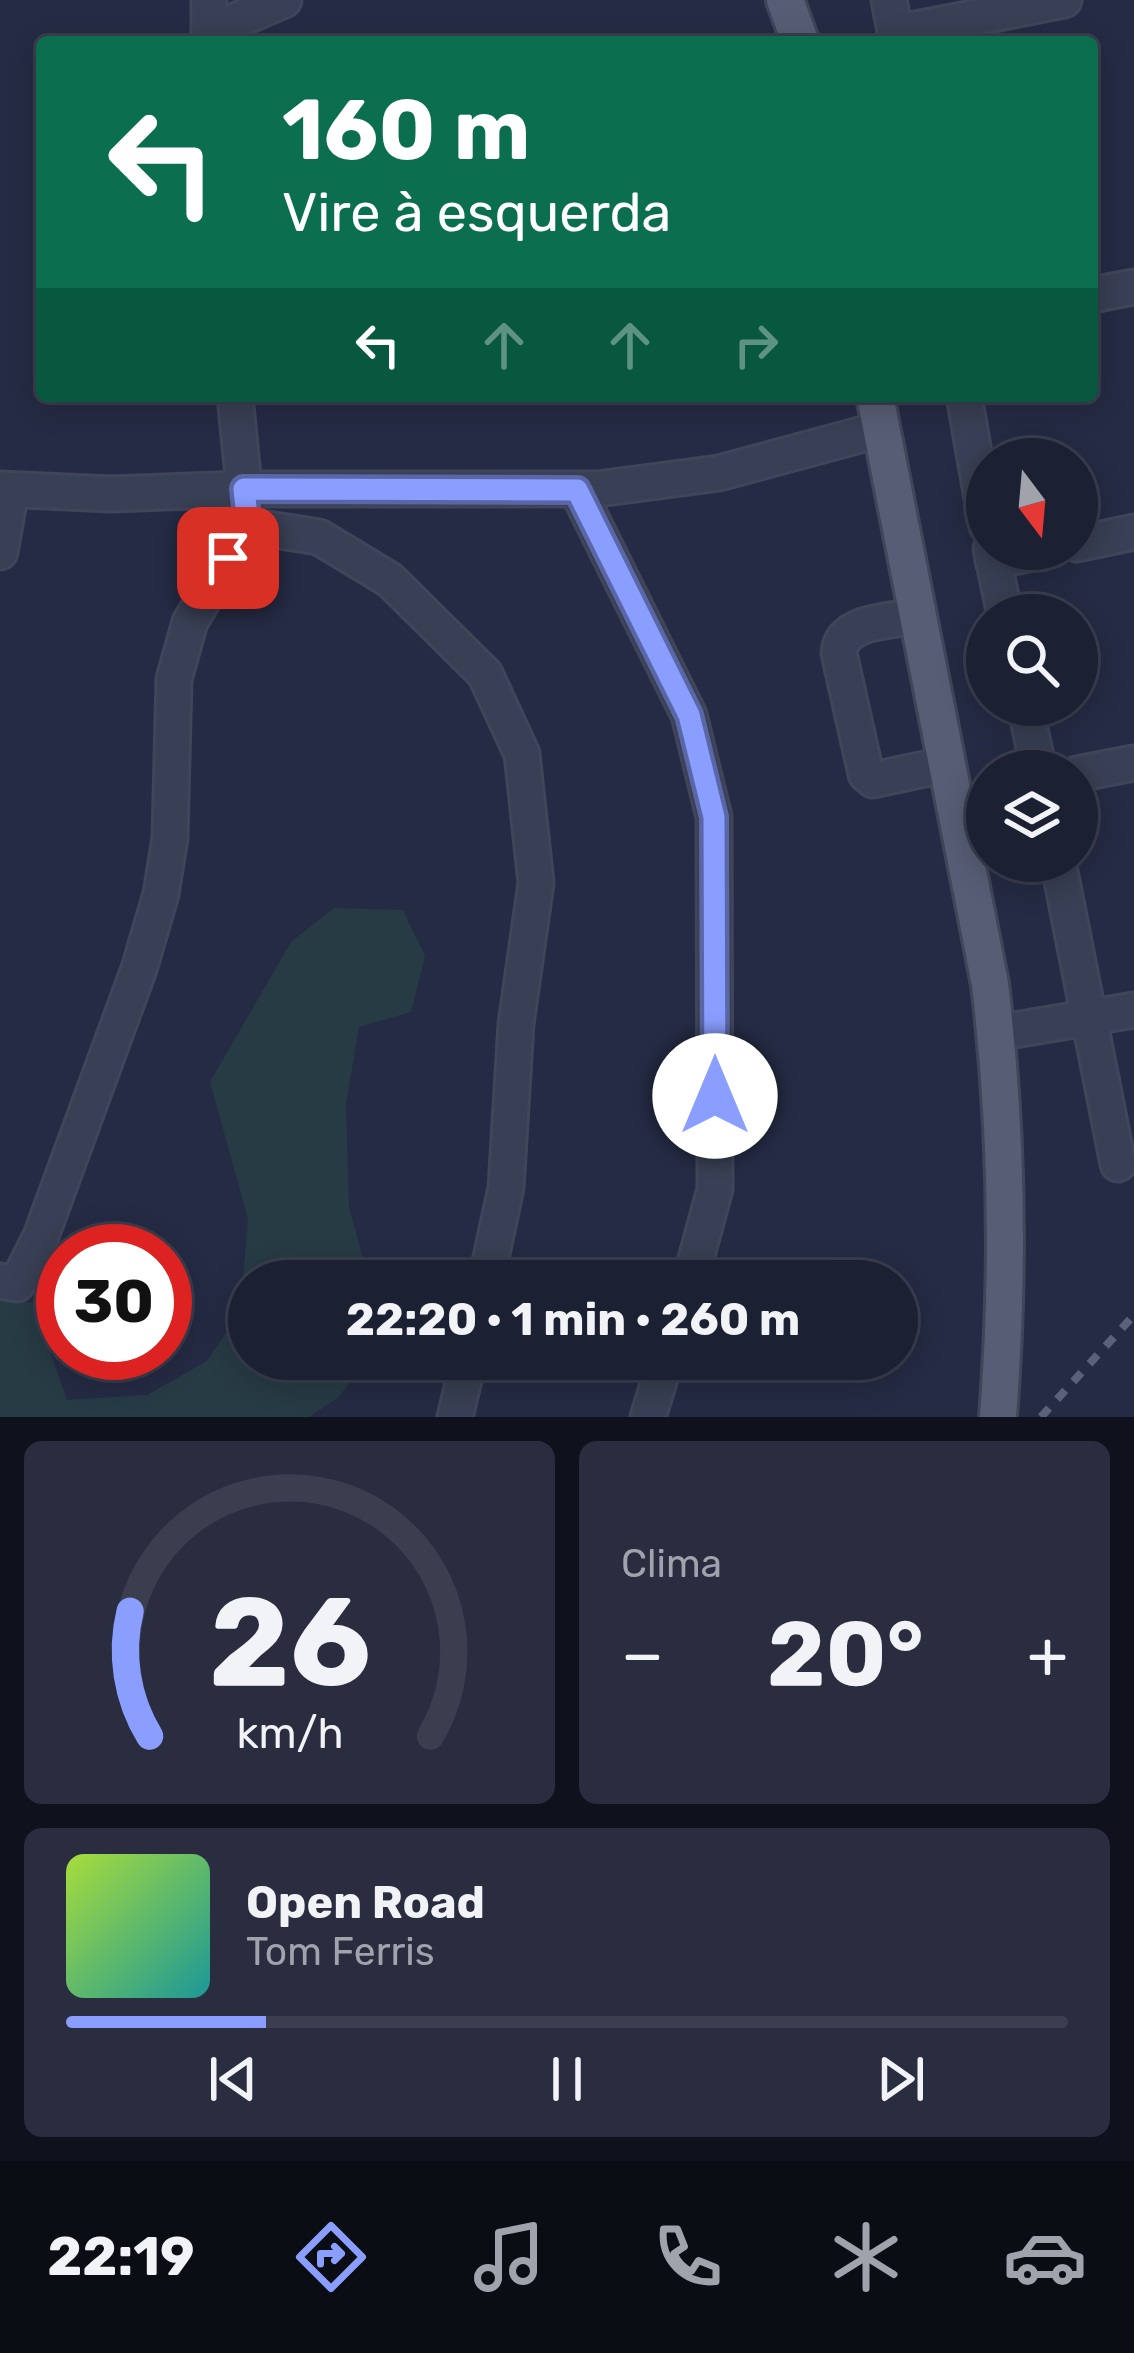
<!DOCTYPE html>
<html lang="pt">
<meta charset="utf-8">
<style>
body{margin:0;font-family:Rubik,sans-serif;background:#292d3f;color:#f1f3f6;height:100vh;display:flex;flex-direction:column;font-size:45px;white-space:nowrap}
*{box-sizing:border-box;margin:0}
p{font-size:39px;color:#a0a3ac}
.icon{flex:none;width:66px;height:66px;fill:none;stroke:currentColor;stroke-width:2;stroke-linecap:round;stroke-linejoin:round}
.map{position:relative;height:1417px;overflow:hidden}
.details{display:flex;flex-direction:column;gap:24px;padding:24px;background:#0f121c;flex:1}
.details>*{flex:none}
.guide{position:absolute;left:36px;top:36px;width:1062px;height:366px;border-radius:12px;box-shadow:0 6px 30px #0003,0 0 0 3px #3a3e4e;background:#0b6e4f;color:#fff;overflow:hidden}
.needle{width:78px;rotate:164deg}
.controls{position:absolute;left:966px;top:438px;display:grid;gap:24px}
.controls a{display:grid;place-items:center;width:132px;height:132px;border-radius:50%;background:#1c2033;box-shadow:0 6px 30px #0003,0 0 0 3px #3a3e4e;font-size:60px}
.speed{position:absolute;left:36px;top:1224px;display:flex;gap:24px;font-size:60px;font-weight:700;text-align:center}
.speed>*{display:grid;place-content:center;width:156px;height:156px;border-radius:50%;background:#1c2033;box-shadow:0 6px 30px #0003,0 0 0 3px #3a3e4e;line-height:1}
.speed .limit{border:18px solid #d22;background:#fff;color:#111}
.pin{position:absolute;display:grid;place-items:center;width:102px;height:102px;color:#fff;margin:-51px;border-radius:24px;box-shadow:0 6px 18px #0006}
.me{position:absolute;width:132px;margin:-66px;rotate:0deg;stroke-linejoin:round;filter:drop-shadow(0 0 9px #0008)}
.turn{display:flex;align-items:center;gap:42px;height:252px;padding:0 48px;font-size:54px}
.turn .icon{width:156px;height:156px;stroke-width:2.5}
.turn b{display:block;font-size:84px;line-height:102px}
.lanes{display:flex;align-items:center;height:114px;padding:0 48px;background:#0003;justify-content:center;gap:60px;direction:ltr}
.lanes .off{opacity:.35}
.big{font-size:90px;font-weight:700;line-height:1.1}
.details .card{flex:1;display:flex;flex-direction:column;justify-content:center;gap:18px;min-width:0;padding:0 42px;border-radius:18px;background:#292d3f}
.details .dial{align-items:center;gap:0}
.dial svg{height:312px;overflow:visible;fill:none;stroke:#3a3e4e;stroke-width:7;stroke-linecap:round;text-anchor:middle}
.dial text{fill:#f1f3f6;stroke:none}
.song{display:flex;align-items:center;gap:36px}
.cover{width:144px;height:144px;border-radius:18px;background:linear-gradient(135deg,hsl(80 70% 55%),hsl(180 70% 35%))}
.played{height:12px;border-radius:6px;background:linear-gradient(90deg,#8a9eff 20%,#3a3e4e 20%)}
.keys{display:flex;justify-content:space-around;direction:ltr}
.heat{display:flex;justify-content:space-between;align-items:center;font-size:66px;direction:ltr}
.details .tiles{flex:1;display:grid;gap:24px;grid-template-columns:1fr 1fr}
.card:last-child{grid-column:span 2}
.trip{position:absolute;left:228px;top:1260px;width:690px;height:120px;border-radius:60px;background:#1c2033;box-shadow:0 6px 30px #0003,0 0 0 3px #3a3e4e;font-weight:700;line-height:120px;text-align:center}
.tabs{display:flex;height:192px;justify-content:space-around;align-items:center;background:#0b0d14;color:#a0a3ac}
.tabs .icon{width:84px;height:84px}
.tabs .current{color:#8a9eff}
.tabs b{font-size:54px;color:#f1f3f6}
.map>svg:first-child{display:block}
.green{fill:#273b45}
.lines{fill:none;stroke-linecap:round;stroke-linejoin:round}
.minor-casing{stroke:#40455a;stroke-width:39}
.major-casing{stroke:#40455a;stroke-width:42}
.minor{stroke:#393f54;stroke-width:33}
.major{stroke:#575d74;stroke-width:36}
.rail{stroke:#5b617b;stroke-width:8;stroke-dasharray:12 12;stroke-linecap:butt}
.route-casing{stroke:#5a67a6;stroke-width:30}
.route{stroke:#8a9eff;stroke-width:21}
</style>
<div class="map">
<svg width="1134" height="1417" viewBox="0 0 1134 1417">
<rect width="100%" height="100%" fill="#252b44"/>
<polygon class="green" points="334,908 403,910 425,956 411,1012 359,1027 346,1104 349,1207 369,1281 249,1281 249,1359 367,1359 339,1397 309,1417 0,1417 0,1298 33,1303 67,1400 147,1395 207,1361 240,1312 248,1219 210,1082 291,942"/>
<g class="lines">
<defs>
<g id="minor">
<polyline points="889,0 897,42"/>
<polyline points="209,32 284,0"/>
<polyline points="896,33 1064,0"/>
<polyline points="209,42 209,0"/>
<polyline points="1092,295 1134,287"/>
<polyline points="235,396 246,506"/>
<polyline points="964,396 987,526"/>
<polyline points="0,489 111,494 244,489 598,489 719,473 882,429"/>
<polyline points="577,490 689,715 714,817 715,1189 690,1281"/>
<polyline points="1077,544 1134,532"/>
<polyline points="991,549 1005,615"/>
<polyline points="0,552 11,490"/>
<polyline points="993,561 1053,549"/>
<path d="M919,616C892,621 841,620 839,653L866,774L873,780L948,764"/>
<polyline points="1025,705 1039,771"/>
<polyline points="1077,774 1134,763"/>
<polyline points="957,812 987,801"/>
<polyline points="1058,861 1118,1164"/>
<polyline points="996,1033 1134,1010"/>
<polyline points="0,1281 17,1284 41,1236 139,969 161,894 170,838 174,679 190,622 248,526 319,537 390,580 485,674 522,754 536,883 516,1024 506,1188 486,1281"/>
<polyline points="455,1417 469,1359"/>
<polyline points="648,1417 666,1359"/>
</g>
<g id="major">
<polyline points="785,0 800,41"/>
<path d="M875,396L990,984C1007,1127 1009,1274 998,1417"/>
</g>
</defs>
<use href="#minor" class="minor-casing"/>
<use href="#major" class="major-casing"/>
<use href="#minor" class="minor"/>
<use href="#major" class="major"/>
<polyline class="rail" points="1041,1417 1134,1315"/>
</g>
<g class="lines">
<defs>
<polyline id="route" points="228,558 248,526 244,489 577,490 689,715 714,817 715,1096"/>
</defs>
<use href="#route" class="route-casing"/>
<use href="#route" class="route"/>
</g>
</svg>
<div class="controls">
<a><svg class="needle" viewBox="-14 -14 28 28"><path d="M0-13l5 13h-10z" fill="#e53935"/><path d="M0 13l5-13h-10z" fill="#a0a3ac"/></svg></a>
<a><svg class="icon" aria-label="search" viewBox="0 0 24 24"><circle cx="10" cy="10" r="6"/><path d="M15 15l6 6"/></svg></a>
<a><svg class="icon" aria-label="layers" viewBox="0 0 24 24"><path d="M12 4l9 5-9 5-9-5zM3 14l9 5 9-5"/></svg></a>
</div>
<div class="speed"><div class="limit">30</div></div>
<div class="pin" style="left:228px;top:558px;background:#d93025"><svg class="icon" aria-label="arrive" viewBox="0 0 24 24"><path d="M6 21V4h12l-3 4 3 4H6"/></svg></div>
<svg class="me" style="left:715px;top:1096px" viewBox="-20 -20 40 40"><circle r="19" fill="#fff"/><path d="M0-13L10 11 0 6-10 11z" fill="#8a9eff"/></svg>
<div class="trip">22:20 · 1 min · 260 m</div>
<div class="guide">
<div class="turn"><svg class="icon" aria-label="left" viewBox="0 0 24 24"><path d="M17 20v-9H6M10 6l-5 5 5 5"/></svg><div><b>160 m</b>Vire à esquerda</div></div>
<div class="lanes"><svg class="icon" aria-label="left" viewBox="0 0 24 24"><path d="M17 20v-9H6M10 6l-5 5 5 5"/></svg><svg class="icon off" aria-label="ahead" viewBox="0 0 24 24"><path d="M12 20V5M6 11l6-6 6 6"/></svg><svg class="icon off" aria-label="ahead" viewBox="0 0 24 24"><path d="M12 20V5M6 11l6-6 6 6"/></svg><svg class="icon off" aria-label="right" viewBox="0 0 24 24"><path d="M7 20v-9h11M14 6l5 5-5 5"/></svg></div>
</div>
</div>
<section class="details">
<div class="tiles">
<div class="card dial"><svg viewBox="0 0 100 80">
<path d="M14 69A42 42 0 1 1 86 69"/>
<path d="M14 69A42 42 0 0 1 9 37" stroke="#8a9eff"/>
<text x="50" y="56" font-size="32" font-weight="700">26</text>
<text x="50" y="72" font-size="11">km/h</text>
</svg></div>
<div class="card"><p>Clima</p>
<div class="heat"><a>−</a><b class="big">20°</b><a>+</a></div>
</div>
<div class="card">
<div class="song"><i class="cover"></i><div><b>Open Road</b><p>Tom Ferris</p></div></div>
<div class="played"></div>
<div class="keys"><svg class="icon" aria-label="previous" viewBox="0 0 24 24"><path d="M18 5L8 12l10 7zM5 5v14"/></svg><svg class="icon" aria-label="pause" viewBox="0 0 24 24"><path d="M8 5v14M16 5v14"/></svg><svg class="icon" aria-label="next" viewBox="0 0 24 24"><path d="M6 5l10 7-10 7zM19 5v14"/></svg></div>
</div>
</div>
</section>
<nav class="tabs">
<b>22:19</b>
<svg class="icon current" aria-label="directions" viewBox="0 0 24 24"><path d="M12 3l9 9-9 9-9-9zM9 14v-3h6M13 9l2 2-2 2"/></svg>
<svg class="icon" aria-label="music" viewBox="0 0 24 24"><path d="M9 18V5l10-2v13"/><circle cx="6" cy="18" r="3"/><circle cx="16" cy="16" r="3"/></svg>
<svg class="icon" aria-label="phone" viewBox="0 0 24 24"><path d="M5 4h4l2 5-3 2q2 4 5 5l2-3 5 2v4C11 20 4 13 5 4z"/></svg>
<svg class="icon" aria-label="climate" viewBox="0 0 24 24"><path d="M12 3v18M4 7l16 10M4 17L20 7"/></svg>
<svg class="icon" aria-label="car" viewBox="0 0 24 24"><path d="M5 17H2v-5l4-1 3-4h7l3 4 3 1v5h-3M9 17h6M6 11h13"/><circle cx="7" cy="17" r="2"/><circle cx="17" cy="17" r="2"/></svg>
</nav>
